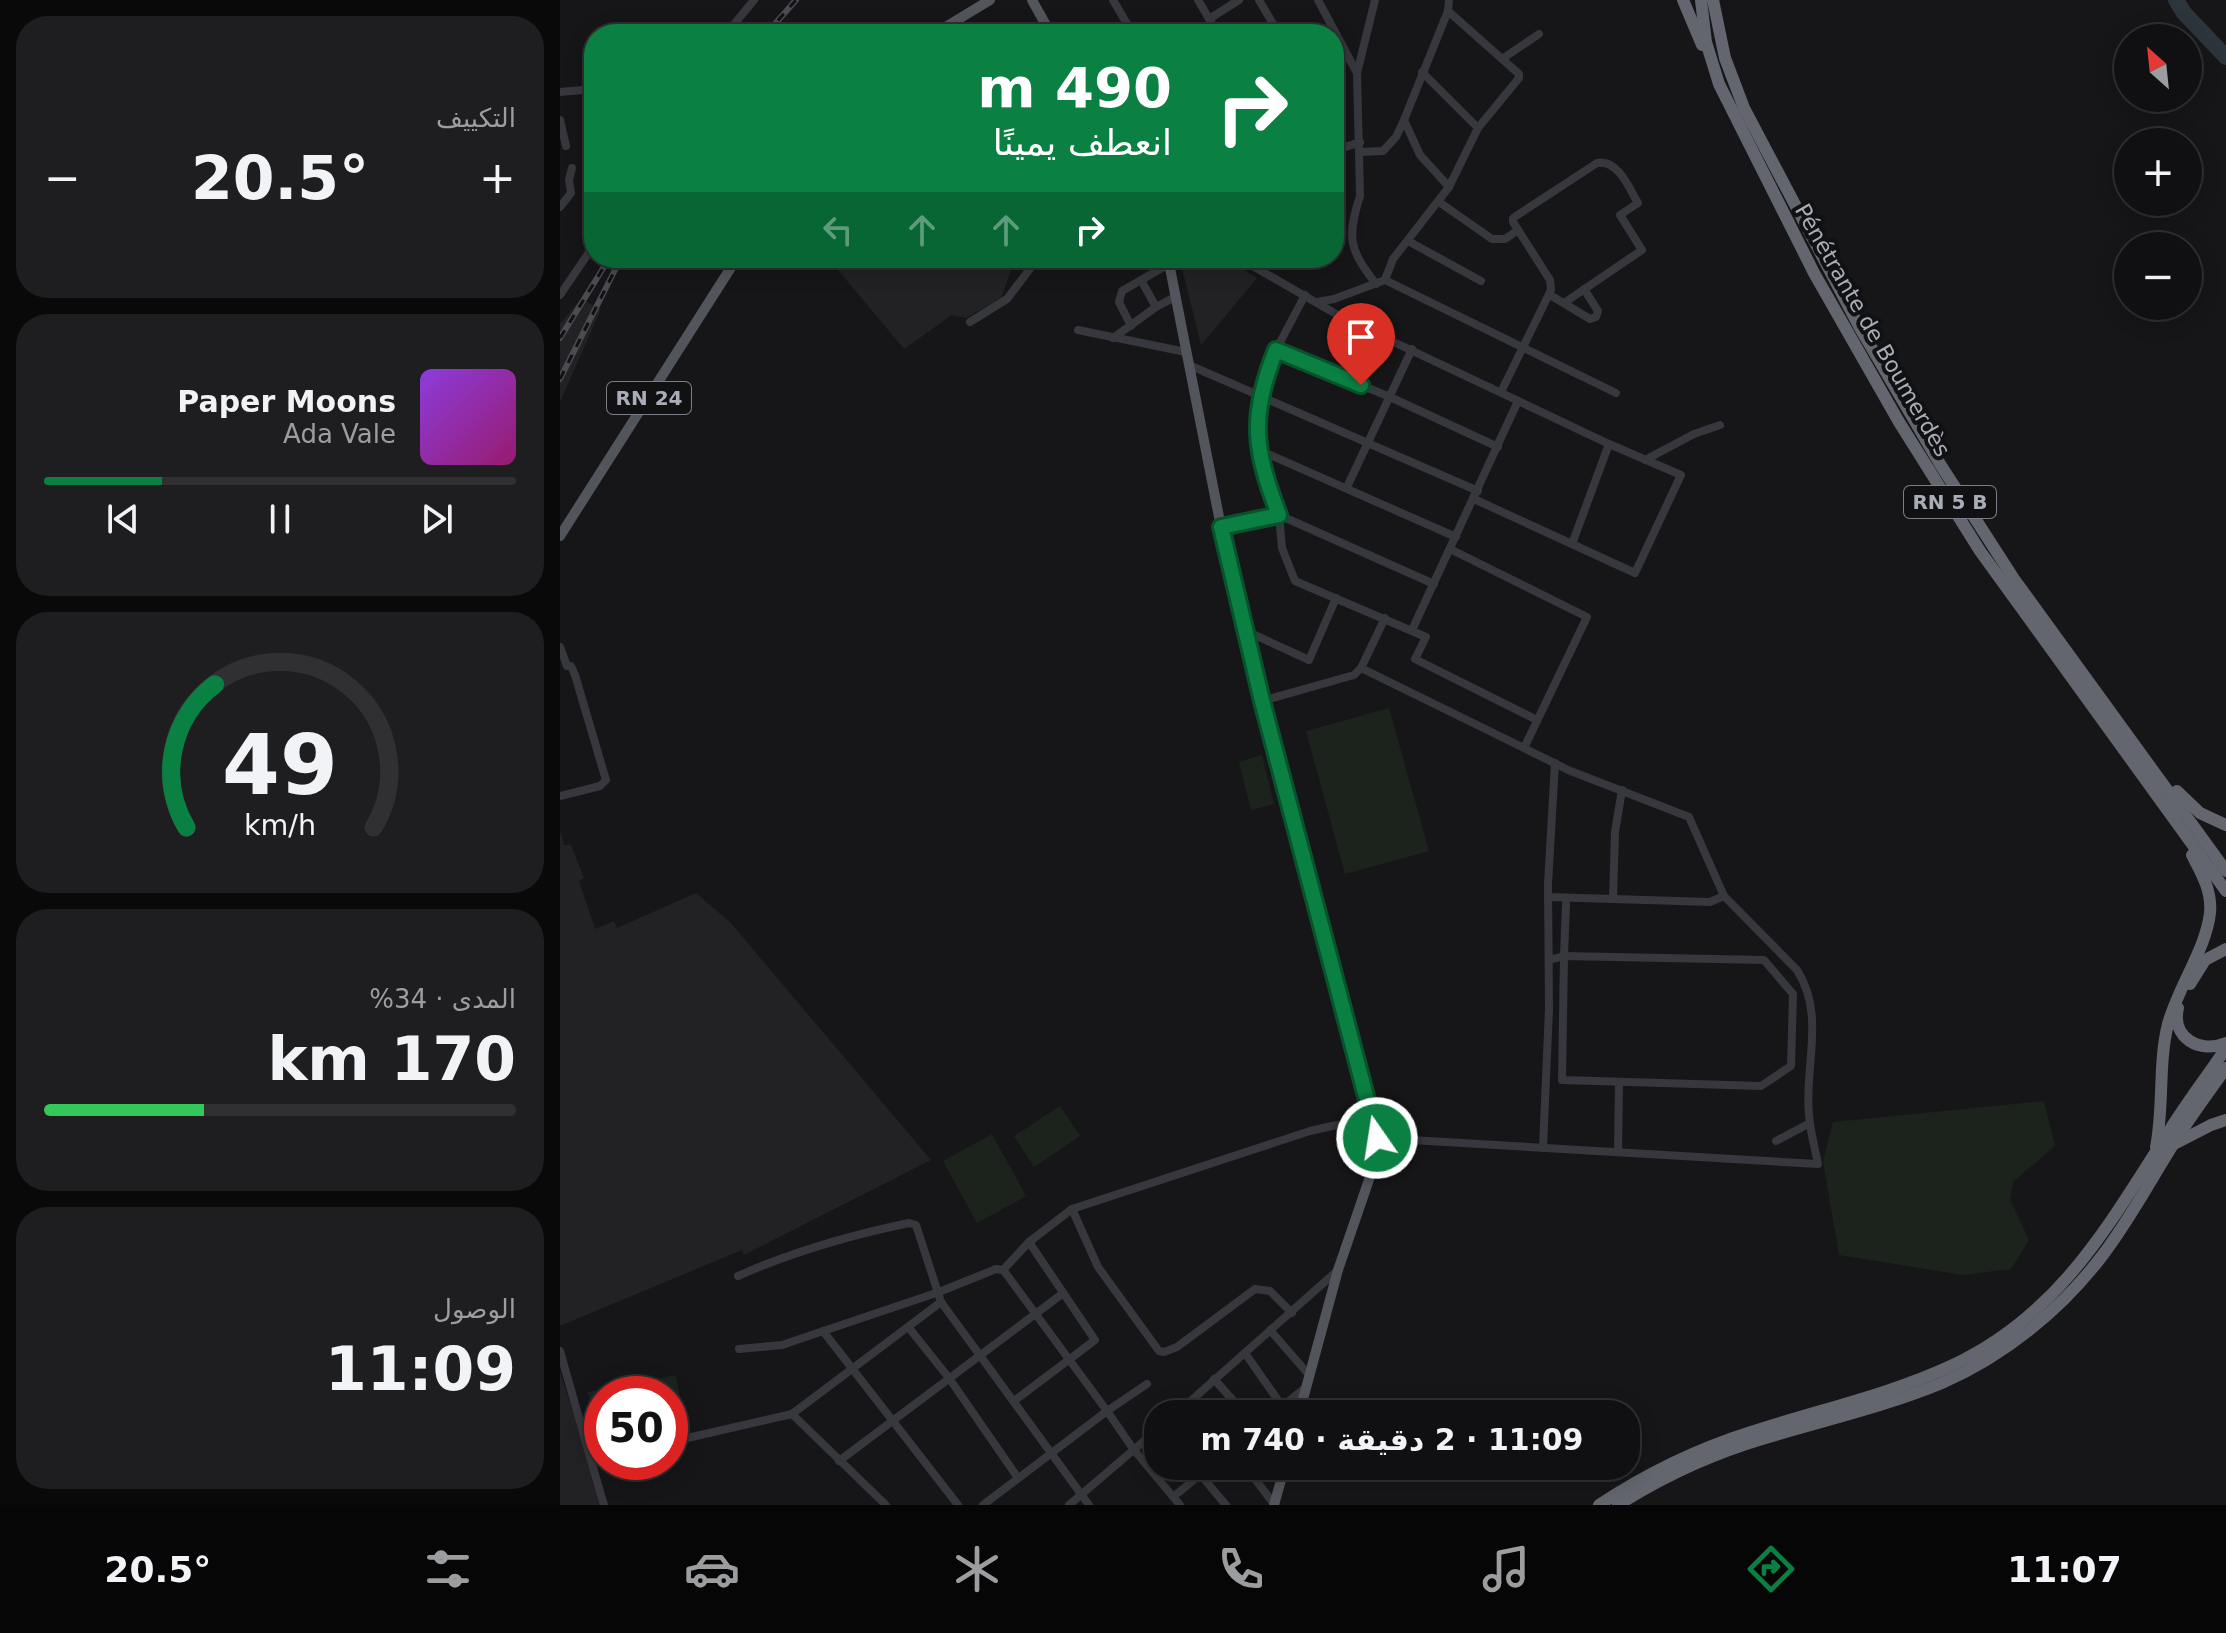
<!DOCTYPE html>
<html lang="ar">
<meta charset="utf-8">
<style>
body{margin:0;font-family:"DejaVu Sans","Noto Naskh Arabic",sans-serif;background:#1e1e20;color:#f1f3f6;direction:rtl;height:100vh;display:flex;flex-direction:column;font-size:30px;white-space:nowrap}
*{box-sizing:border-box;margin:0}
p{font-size:26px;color:#9c9d9f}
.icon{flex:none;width:44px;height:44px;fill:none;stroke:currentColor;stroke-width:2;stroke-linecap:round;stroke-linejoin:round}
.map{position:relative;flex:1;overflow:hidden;direction:ltr}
.side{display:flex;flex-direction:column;gap:16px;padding:16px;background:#09090a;width:560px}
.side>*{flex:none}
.top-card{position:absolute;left:24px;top:24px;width:760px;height:244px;border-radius:32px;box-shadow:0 4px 20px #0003,0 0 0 2px #303032;direction:rtl;background:#0b8043;color:#fff;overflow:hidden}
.needle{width:52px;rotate:333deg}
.buttons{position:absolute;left:1554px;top:24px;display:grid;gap:16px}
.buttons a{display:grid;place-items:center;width:88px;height:88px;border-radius:50%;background:#101012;box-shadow:0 4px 20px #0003,0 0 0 2px #303032;font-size:40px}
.speed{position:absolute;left:24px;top:1376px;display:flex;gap:16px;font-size:40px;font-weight:700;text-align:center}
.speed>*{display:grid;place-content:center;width:104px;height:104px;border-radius:50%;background:#101012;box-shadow:0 4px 20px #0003,0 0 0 2px #303032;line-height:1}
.speed .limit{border:12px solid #d22;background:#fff;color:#111}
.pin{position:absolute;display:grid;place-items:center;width:68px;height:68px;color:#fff;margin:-82px -34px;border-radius:50% 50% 50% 0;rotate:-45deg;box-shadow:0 0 8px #0007}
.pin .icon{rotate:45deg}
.me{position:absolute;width:88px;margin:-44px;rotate:347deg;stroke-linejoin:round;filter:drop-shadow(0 0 6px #0008)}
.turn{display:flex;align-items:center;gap:28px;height:168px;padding:0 40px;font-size:36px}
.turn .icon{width:104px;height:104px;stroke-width:2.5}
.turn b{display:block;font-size:56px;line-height:68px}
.lanes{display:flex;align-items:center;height:76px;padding:0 40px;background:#0003;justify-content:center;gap:40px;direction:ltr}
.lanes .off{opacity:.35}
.big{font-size:60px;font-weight:800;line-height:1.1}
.side .tile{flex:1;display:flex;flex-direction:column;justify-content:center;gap:12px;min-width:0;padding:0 28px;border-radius:32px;background:#1e1e20}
.side .dial{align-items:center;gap:0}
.dial svg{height:208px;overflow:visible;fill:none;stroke:#303032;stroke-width:7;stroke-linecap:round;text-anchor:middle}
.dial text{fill:#f1f3f6;stroke:none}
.song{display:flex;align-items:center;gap:24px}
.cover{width:96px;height:96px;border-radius:12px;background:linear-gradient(135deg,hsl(270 70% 55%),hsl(320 70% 35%))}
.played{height:8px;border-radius:4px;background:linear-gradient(90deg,#0b8043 25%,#303032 25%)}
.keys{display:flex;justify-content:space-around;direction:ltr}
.heat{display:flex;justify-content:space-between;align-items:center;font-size:44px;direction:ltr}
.charge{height:12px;border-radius:6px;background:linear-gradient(90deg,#34c759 34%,#303032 0)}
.trip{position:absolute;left:584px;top:1400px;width:496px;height:80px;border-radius:32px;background:#101012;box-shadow:0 4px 20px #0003,0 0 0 2px #303032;font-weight:800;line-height:80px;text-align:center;direction:rtl}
.dock{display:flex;height:128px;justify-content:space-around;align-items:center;background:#060607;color:#9c9d9f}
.dock .icon{width:56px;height:56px}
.dock .active{color:#0b8043}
.dock b{font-size:36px;color:#f1f3f6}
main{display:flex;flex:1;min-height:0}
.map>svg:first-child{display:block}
.built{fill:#222225}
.green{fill:#1c231d}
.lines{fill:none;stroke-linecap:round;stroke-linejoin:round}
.river{stroke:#2c353c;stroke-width:16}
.minor{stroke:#37383d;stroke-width:8}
.major{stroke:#53555c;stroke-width:10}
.highway{stroke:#63666e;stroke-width:12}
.rail-casing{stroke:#4a4c52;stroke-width:6}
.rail{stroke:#111113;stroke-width:3;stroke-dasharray:9;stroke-linecap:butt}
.route-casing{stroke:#07532c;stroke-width:20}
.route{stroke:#0b8043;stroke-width:14}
.labels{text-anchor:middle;stroke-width:8;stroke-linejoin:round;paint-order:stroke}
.shield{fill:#111113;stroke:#7b7e86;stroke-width:2}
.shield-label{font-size:20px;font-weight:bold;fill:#a8adb8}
.street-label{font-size:22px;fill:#a8adb8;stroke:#111113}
</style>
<main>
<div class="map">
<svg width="1666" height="1505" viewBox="0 0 1666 1505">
<rect width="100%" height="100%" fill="#161618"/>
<g class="built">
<polygon points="268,258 462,258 453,265 441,298 406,318 392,315 344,349"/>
<polygon points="626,258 664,258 697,278 641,345 621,264"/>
<polygon points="21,299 41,309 0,402 0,324"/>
<polygon points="0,831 4,845 11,845 24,878 19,881 35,929 54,921 57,928 136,893 170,922 371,1160 184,1255 182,1250 0,1326"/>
<polygon points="0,1371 42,1505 0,1505"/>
</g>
<g class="green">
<polygon points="829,708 869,851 785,874 746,731"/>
<polygon points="702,755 714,804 691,810 679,762"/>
<polygon points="1484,1101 1495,1146 1453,1182 1450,1199 1469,1240 1451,1269 1403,1275 1279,1255 1263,1161 1273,1122"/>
<polygon points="500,1106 520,1136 474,1167 454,1136"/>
<polygon points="432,1134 466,1196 417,1223 383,1161"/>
<polygon points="116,1375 125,1423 110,1426 110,1394 42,1394 42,1439 37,1440 28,1392"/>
</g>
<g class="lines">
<polyline class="river" points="1616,0 1624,13 1666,57"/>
<g class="minor">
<polyline points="553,0 573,34"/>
<polyline points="638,0 658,34"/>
<polyline points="699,0 719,34"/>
<polyline points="758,0 797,73"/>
<path d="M815,0L797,73L800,196C786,239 790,250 816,284"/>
<polyline points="889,0 888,11 844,120 860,155 889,187"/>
<polyline points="398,19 407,34"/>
<polyline points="649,19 679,0"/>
<polyline points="166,34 194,0"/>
<polyline points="942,59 979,34"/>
<polyline points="862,72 918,128"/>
<polyline points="0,92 34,89"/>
<polyline points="0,120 6,146"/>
<polyline points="774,151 800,142"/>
<polyline points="800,152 823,151 836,137 844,120"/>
<polyline points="879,202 932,239 945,239 958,230"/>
<polyline points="0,207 11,193 9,180 12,168"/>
<polyline points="848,241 921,281"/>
<polyline points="679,258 783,318 1049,444 1012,544"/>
<polyline points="581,280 596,307"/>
<polyline points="825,280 1056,393"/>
<polyline points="0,295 34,245"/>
<polyline points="745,295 716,350 701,387 696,440 701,451 704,476 719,515 722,548 735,581 866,637 855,659 977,720"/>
<polyline points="990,295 1030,319 1036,317 1038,311 1024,289"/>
<polyline points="757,302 774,299 825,280 833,259 889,187 918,128 959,78 959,74 888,11"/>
<polyline points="410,322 447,299 472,266 487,258"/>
<polyline points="571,326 559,302 562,291 609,264 613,258"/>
<polyline points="518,330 626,352"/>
<polyline points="553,338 596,307 615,297"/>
<polyline points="716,350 830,397 938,447"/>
<polyline points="629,365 918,491"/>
<path d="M941,392L991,290L990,280L953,222V218L1037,163C1058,159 1069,188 1078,203L1060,215L1082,250L1004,303"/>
<polyline points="701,451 896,537"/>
<polyline points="1085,460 1134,434 1160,425"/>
<polyline points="787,487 852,349"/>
<polyline points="914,499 1075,573 1121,475 1049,444"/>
<polyline points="661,527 719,515 874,584"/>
<polyline points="852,630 958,401"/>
<polyline points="686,631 749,660 776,598"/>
<polyline points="0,647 7,666 11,666 15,675 46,780 40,786 0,796"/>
<polyline points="801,668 964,748 1027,617 890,549"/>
<polyline points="702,701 794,675 801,668 825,618"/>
<polyline points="988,897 1150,902 1164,896"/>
<polyline points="1053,899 1055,832 1062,790"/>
<polygon points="1004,956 1204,960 1233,994 1231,1066 1201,1086 1002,1080"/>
<polyline points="989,960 1004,956 1006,904"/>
<path d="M817,1138L1258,1164C1255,1148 1250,1131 1249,1115C1244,1066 1266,1015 1237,970L1164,896L1129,817L1008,770L964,748"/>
<polyline points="1216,1141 1250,1123"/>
<polyline points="983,1148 989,1009 988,884 995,763"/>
<polyline points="1058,1152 1059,1083"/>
<polyline points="443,1270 469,1242 512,1209"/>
<path d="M178,1276C232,1252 291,1235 349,1223L356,1225L381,1302L529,1505"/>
<polyline points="732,1313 710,1291 695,1289 617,1347 604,1352 599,1351 538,1267 512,1209 750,1131 813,1117"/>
<polyline points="349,1328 389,1378 458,1478"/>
<polyline points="710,1330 750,1376"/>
<polyline points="263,1331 398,1505"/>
<polyline points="179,1349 222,1345 379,1292 436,1269 443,1270 447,1275 547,1411 587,1384"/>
<polyline points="0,1351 30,1457 42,1454"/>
<polyline points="685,1353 722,1406"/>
<polyline points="654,1379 685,1414"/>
<polyline points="454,1401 535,1340 469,1242"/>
<polyline points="629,1403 639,1414"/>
<polyline points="232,1414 326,1505"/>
<polyline points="616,1414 777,1271"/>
<polyline points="713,1414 746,1387"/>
<polyline points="110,1442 232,1414 381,1302"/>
<polyline points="30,1457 44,1505"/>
<polyline points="279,1461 502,1294"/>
<polyline points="633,1466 666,1505"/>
<polyline points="685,1466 714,1504"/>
<polyline points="613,1497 651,1466"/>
<polyline points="423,1505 547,1411 574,1450 620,1505"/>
<polyline points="509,1505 598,1429"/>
</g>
<g class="major">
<polyline points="472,0 491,34"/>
<polyline points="374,34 430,0"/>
<polyline points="608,258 661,527 702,701 817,1138 813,1168 778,1270 739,1414"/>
<polyline points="0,536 177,258"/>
<polyline points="714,1505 725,1466"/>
</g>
<g class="highway">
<polyline points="1123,0 1142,45"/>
<polyline points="1141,0 1146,42 1159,84 1254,273 1339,422 1420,551 1666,891"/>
<polyline points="1153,0 1165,58 1184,108 1300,328 1380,464 1454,579 1666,871"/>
<polyline points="1617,791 1640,813 1666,825"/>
<polyline points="1630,984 1645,960 1666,949"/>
<path d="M1618,1008C1611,1038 1640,1054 1666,1043"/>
<polyline points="1616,1143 1651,1125 1666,1120"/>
<path d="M1596,1147C1604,1107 1598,1064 1608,1024C1618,987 1646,949 1650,913C1652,891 1642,874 1632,855"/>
<path d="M1039,1505C1086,1474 1137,1449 1191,1432C1258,1410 1329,1395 1393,1365C1501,1314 1549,1224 1611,1128C1628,1101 1648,1075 1666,1048"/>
<path d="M1058,1505C1102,1477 1152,1454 1202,1439C1261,1421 1324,1407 1382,1383C1444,1356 1501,1310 1542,1256C1569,1221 1590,1181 1614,1143C1630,1117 1648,1093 1666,1068"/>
</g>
<defs>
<g id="rail">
<polyline points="206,34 236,0"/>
<polyline points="0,338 47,262"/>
<polyline points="0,379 61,258"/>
</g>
</defs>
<use href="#rail" class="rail-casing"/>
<use href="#rail" class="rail"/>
</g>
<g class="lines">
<defs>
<path id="route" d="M801,385L716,350C689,417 694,449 719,515L661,527L702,701L817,1138"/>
</defs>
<use href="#route" class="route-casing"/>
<use href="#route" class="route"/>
</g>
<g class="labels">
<g class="shield">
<rect x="47" y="382" width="84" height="32" rx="6"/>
<rect x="1344" y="486" width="92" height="32" rx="6"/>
</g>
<g class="shield-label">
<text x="89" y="405">RN 24</text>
<text x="1390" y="509">RN 5 B</text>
</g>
<g class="street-label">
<text transform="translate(1313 330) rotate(60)" y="8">Pénétrante de Boumerdès</text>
</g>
</g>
</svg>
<div class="buttons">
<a><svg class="needle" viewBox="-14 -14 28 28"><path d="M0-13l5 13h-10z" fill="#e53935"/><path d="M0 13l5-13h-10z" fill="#9c9d9f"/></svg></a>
<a>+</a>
<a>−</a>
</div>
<div class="speed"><div class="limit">50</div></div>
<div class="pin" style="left:801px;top:385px;background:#d93025"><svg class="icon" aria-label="arrive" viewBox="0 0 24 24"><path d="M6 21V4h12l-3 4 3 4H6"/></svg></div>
<svg class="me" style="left:817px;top:1138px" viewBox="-20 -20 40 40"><circle r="17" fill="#0b8043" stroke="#fff" stroke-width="3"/><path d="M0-11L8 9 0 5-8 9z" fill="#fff"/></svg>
<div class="trip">11:09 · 2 دقيقة · 740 m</div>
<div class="top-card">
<div class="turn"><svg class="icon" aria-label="right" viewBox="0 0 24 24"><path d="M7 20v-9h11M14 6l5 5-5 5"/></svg><div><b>490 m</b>انعطف يمينًا</div></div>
<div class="lanes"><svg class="icon off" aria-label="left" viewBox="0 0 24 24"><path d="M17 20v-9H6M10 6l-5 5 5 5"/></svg><svg class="icon off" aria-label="ahead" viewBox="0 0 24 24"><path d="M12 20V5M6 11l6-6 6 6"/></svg><svg class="icon off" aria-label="ahead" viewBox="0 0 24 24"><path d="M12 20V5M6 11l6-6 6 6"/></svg><svg class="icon" aria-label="right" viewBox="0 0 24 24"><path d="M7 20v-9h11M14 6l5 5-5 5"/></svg></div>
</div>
</div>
<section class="side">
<div class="tile"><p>التكييف</p>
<div class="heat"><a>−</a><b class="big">20.5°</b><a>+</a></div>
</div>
<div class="tile">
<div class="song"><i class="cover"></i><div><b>Paper Moons</b><p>Ada Vale</p></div></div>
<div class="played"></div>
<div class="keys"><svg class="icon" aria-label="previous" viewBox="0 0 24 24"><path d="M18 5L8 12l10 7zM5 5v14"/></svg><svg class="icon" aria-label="pause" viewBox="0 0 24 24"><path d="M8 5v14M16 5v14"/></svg><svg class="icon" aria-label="next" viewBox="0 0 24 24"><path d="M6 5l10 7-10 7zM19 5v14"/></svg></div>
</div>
<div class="tile dial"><svg viewBox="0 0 100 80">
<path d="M14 69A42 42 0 1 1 86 69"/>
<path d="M14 69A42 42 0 0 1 25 14" stroke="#0b8043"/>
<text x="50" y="56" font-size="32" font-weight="700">49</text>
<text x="50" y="72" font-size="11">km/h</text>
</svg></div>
<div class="tile"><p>المدى · 34%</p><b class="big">170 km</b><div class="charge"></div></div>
<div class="tile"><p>الوصول</p><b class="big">11:09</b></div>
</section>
</main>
<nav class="dock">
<b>11:07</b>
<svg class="icon active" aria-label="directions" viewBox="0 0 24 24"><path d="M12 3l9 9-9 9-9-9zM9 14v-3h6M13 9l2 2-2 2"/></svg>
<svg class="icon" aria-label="music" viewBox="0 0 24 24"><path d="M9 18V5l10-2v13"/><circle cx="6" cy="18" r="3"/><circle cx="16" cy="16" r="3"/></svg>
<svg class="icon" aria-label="phone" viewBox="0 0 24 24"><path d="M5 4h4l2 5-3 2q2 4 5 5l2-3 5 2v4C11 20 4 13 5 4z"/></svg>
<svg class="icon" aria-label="climate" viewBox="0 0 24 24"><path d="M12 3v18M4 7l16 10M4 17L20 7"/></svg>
<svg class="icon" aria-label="car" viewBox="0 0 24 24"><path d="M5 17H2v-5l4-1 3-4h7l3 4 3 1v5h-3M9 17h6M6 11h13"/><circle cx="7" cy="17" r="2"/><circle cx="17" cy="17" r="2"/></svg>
<svg class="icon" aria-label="filters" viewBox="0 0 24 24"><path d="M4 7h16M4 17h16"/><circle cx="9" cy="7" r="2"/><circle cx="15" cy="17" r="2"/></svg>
<b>20.5°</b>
</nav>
